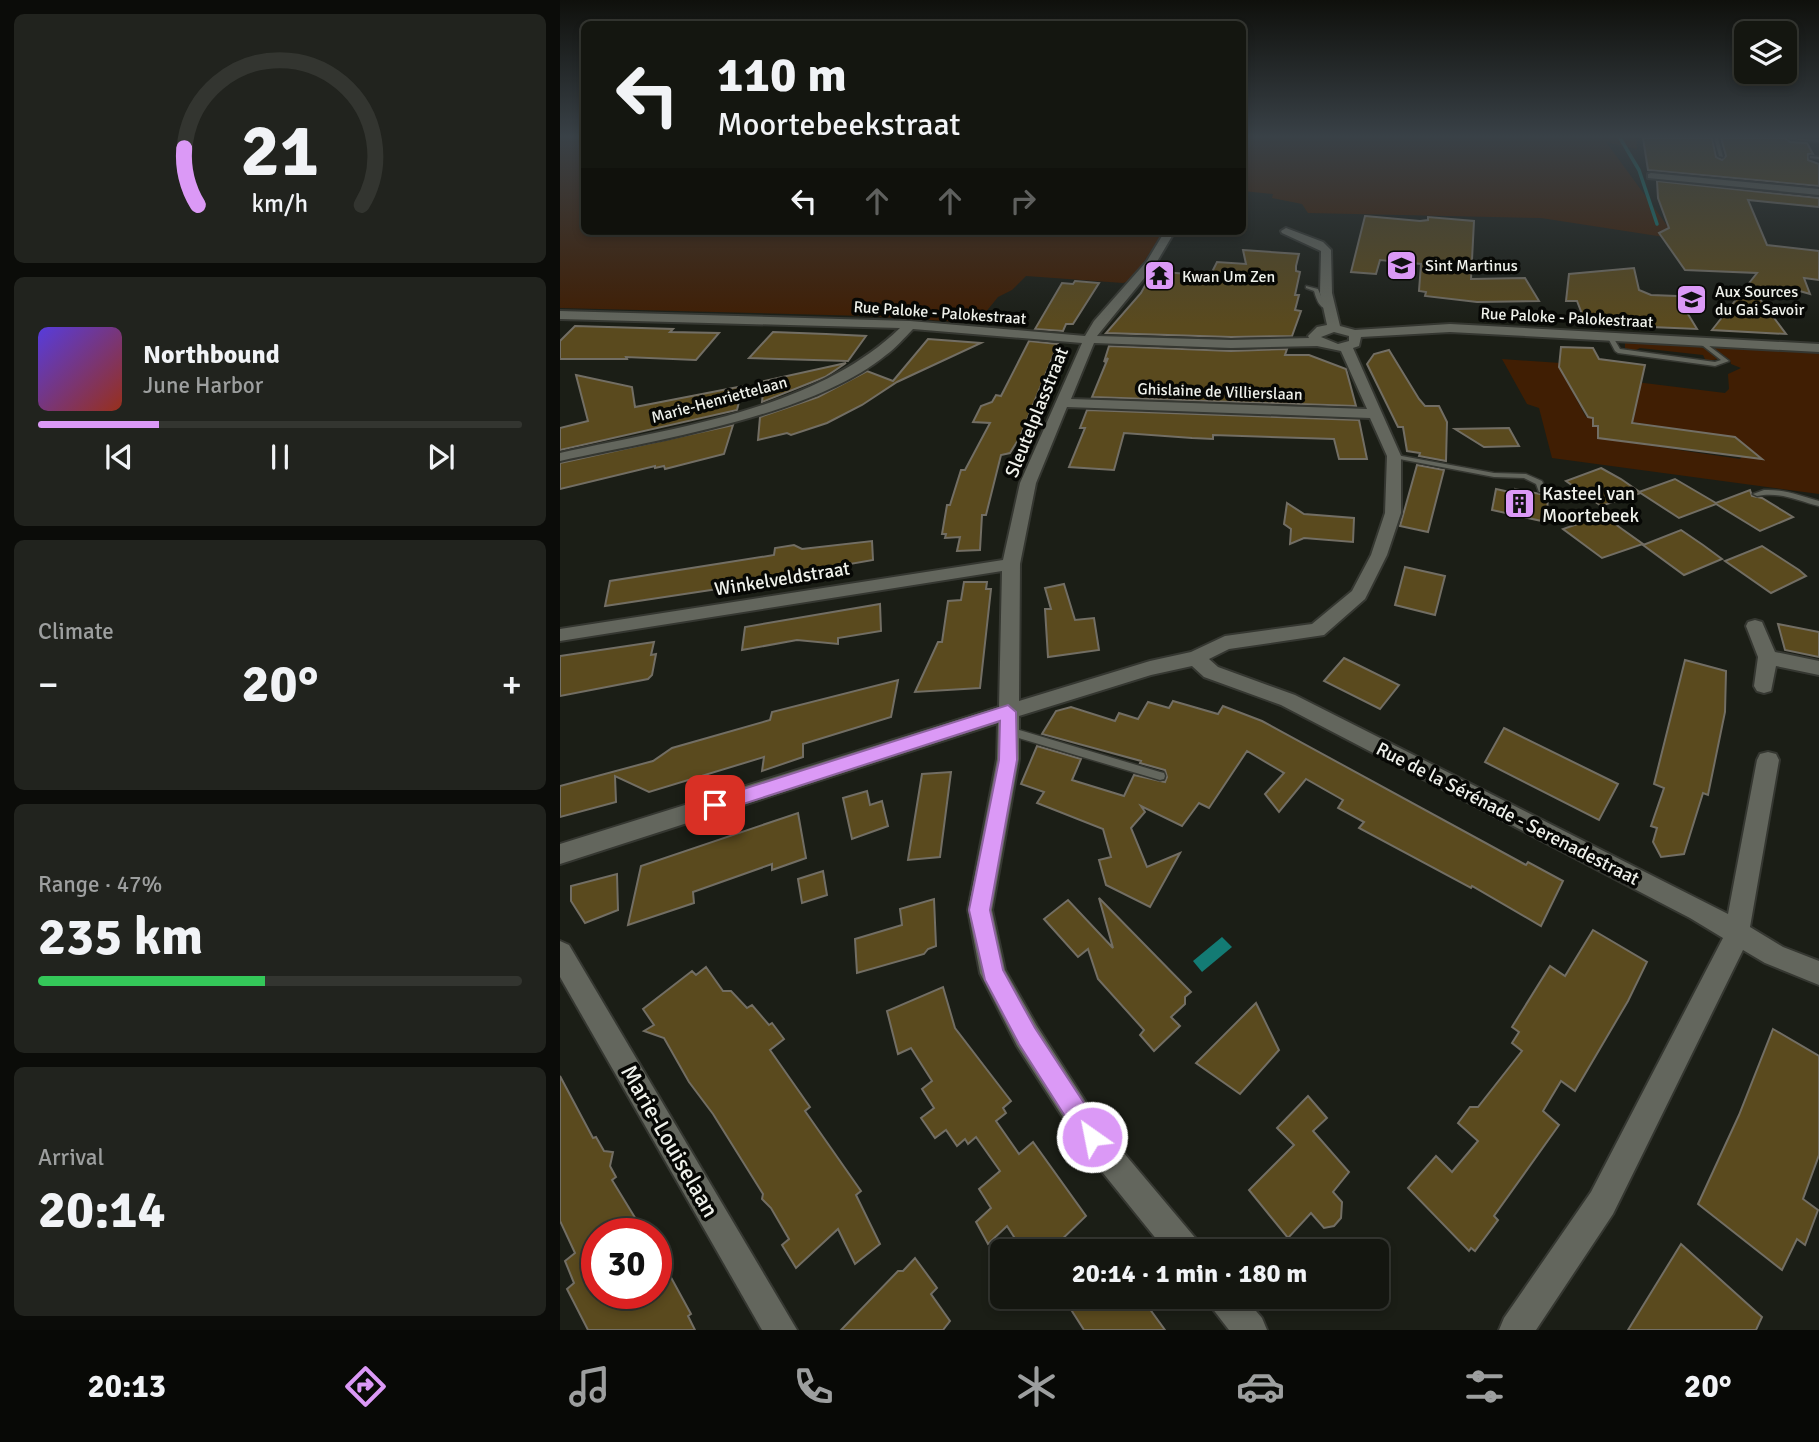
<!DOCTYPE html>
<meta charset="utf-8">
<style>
body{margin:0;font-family:Signika,sans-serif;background:#21231e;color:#f1f3f6;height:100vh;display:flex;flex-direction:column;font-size:26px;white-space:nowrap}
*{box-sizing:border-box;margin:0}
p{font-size:23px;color:#9d9f9f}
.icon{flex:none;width:38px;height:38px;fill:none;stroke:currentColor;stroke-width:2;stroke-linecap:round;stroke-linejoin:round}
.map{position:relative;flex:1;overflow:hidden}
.panel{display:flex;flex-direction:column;gap:14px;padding:14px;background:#0b0c09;width:560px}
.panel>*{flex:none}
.top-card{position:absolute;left:21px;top:21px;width:665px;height:214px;border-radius:10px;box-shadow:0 4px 10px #0003,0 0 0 2px #333530;background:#141610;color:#f1f3f6;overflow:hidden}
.buttons{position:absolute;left:1174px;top:21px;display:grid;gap:14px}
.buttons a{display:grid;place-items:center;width:63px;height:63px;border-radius:10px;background:#141610;box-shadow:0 4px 10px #0003,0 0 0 2px #333530;font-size:35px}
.speed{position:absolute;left:21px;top:1218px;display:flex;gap:14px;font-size:35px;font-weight:700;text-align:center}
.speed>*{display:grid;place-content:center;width:91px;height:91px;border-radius:50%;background:#141610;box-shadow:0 4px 10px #0003,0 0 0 2px #333530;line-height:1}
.speed .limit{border:10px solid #d22;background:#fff;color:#111}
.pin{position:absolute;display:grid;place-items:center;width:60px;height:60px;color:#fff;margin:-30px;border-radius:14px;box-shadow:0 4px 10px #0006}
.me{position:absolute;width:77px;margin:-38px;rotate:327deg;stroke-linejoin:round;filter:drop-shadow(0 0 5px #0008)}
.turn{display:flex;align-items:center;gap:24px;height:147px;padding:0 21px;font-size:32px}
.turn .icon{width:91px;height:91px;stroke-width:2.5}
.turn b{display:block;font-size:49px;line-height:60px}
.lanes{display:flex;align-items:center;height:66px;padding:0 21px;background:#0003;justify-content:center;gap:35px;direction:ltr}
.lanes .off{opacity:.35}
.big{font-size:52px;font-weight:700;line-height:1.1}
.panel .tile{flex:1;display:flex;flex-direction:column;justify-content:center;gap:10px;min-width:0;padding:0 24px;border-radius:10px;background:#21231e}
.panel .dial{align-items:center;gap:0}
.dial svg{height:182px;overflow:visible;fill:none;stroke:#333530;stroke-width:7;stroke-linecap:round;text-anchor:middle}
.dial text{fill:#f1f3f6;stroke:none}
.song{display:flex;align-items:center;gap:21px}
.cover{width:84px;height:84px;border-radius:10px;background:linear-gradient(135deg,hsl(250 70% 55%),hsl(10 70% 35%))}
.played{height:7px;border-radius:4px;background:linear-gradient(90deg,#db99f6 25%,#333530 25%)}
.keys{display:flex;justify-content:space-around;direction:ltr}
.heat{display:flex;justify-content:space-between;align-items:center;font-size:38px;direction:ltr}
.charge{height:10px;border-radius:5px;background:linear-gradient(90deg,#34c759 47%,#333530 0)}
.trip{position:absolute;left:430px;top:1239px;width:399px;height:70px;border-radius:10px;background:#141610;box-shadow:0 4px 10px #0003,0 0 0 2px #333530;font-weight:700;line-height:70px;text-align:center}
.menu{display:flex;height:112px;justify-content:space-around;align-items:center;background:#080906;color:#9d9f9f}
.menu .icon{width:49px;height:49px}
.menu .on{color:#db99f6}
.menu b{font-size:32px;color:#f1f3f6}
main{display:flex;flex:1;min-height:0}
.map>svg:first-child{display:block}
.green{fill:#401e03}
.water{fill:#137b74}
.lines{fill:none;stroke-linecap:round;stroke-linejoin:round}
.stream{stroke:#137b74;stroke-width:3.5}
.building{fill:#5a4a1e;stroke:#726e64;stroke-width:2}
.service-casing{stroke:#353731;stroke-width:3}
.minor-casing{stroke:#353731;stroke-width:4}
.service{fill:#63665d;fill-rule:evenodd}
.minor{fill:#63665d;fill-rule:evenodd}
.route{fill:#db99f6;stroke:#8e63a0;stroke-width:2}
.labels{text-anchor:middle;stroke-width:7;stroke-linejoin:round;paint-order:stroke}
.far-poi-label{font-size:16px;fill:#eff1eb;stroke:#070805;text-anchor:start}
.far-street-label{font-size:16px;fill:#eff1eb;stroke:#070805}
.street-label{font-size:19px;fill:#eff1eb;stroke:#070805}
.poi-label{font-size:19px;fill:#eff1eb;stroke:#070805;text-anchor:start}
.near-street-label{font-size:23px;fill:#eff1eb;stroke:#070805}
</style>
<main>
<section class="panel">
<div class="tile dial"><svg viewBox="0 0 100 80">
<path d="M14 69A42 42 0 1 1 86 69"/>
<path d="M14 69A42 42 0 0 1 8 44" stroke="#db99f6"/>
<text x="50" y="56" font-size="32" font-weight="700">21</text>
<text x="50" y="72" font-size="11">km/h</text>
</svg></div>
<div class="tile">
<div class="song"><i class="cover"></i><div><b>Northbound</b><p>June Harbor</p></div></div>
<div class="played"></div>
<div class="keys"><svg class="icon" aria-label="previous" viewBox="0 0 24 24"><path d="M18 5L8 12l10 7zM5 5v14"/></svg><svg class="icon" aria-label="pause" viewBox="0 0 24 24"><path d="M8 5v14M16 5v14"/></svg><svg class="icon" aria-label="next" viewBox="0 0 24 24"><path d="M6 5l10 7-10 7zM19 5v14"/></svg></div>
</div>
<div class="tile"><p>Climate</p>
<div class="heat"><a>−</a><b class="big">20°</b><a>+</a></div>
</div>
<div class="tile"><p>Range · 47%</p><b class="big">235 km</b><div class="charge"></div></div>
<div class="tile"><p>Arrival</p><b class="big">20:14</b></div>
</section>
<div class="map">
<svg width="1259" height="1330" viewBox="0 0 1259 1330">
<rect width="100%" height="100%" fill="#1b1e16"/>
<g class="green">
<polygon points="0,138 24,138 24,231 604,231 572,280 563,283 466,276 452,290 438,297 417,323 305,316 0,308"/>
<polygon points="682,138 1076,138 1077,149 1046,142 1117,239 981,218 748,213 742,204 712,198 713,194 683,191"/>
<polygon points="1065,343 1143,345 1159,359 1146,361 1143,355 1080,348 1074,351 1065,348"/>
<polygon points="1150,345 1259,352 1259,494 992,458 979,408 967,404 942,359 1015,364 1001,371 1026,417 1033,418 1033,425 1040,427 1038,438 1180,459 1184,454 1175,437 1072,422 1077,402 1068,381 1165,393 1169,389 1168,374 1181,368 1171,364 1170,360"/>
</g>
<polygon class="water" points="662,937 672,947 642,972 633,961"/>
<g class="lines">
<polyline class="stream" points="1060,138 1079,170 1097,224"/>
</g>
<g class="building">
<polygon points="1083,138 1152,138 1156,157 1162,160 1166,156 1161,138 1225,138 1230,142 1247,143 1253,154 1248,154 1248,160 1259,164 1259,186 1088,170"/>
<polygon points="1097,181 1259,198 1259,207 1188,200 1207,245 1259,251 1259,280 1244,278 1250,294 1236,290 1232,297 1191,287 1226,334 1152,330 1197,273 1125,270 1099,233 1109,228 1098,198"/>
<polygon points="805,216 860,221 868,220 868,217 914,221 911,279 965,278 979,301 917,302 865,296 866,292 859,291 861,264 820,260 816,274 791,272"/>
<polygon points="683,250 739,254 736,266 736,271 740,272 735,295 739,295 735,310 741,311 732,336 671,337 546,333 581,293 593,271 650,276 657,262 686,264"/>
<polygon points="1074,268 1079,290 1091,295 1117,296 1137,329 1091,327 1087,319 1022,314 1017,301 1006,301 1009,274"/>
<polygon points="515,281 539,283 513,324 506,324 503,331 475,329 502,283 513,284"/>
<polygon points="15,326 113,329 110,332 159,333 136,360 66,357 67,359 0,359 0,341"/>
<polygon points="213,332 266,334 306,336 288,361 189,358"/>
<polygon points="368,339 421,343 337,382 302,405 267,423 231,435 227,433 198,440 200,417 258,397 307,371 333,381"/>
<polygon points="469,341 498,344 460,437 450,453 441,455 426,515 422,515 420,550 397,551 400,537 385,538 386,534 382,534 387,505 390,505 401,470 405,470 430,423 413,422 421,406 432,402 436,395 441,396"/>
<polygon points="549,346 671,351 727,349 725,355 749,355 786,369 796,406 532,397 548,358 544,362"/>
<polygon points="1001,347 1033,348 1039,359 1085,365 1072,423 1175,437 1202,459 1038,438 1038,426 1033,426 1033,418 1028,417 999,367"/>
<polygon points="829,350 859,399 865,406 879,406 887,422 886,461 859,456 860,453 847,451 843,427 838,427 807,364 814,354"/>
<polygon points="286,363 265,377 202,402 204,381"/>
<polygon points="16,375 72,387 75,407 183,386 177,410 0,450 0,428 28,421"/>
<polygon points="527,410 799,420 807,459 779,459 774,439 653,435 653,439 632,438 564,433 554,470 509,467 525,428 520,428"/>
<polygon points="173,425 164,454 105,469 104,466 95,468 95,466 0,489 0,463"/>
<polygon points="949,428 959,446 924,447 895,429"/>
<polygon points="857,465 884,470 868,532 840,526"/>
<polygon points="1041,468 1061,479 1081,493 1041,506 1006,481"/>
<polygon points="1115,479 1156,503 1190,490 1192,496 1202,498 1233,517 1200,531 1156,504 1119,518 1079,492"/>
<polygon points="988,487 989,487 986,522 932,510 936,489 954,493 955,489 985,495"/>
<polygon points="727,503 744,514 794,518 793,542 744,538 730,544 731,529 724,524"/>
<polygon points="1043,515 1062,529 1083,544 1042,558 1003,529"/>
<polygon points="1121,530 1143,545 1162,559 1124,575 1083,545"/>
<polygon points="312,541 313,560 284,565 284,570 45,606 50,581 214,555 215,548 234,545 242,549"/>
<polygon points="1202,546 1239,570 1246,576 1211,593 1165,561"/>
<polygon points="845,567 885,576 875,615 835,605"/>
<polygon points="404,582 427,582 426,589 431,589 420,688 355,692 378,642 382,642 388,601 401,600"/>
<polygon points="504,584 515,620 534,618 539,650 488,657 485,609 491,609 485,588"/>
<polygon points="320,604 321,631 278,638 278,644 237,640 182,650 185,627"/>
<polygon points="1218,624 1259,632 1259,657 1225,650"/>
<polygon points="94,642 91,655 96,654 92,675 88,679 0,696 0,656"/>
<polygon points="784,658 839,685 820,709 764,681"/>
<polygon points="1125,660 1166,671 1165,712 1148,795 1143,793 1124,854 1101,857 1093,842 1097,828 1091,826 1104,788 1094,784"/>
<polygon points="338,680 331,717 243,744 243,757 202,771 204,757 89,792 55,776 56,802 0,817 0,786 93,761 112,748 210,720 212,712"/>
<polygon points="613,701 658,714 663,706 702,721 966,865 968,862 1003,881 981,926 912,886 911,888 799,828 804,822 778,808 783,800 746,779 719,812 705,794 724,773 687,751 649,808 639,803 622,826 581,806 585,812 571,828 587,867 620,853 590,907 546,885 539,860 551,857 543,829 477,803 484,792 461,784 477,746 521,759 512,780 564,796 574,775 605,782 607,777 605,770 580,763 581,761 482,734 496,711 511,707 555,721 559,713 578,719 588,702 609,708"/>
<polygon points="944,728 1058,784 1039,820 925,762"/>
<polygon points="391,772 380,857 348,860 362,774"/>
<polygon points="307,791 310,805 322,801 328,826 292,839 283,798"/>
<polygon points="238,813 246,858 212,870 212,864 133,892 134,903 68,925 81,866"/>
<polygon points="263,871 267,895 242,903 238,879"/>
<polygon points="57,874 58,910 25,923 11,901 11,886"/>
<polygon points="539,898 631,992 625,997 625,1004 611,1017 620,1026 594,1051 580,1035 584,1030 538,979 528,949 518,957 484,919 508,900 553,948"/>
<polygon points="374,899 376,946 368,949 364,954 297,973 295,939 342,925 340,909"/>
<polygon points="1033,930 1087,962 1068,1001 1015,1091 1001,1081 983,1111 999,1125 934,1216 938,1220 915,1251 911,1248 909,1251 848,1188 876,1156 892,1172 918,1141 898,1123 910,1107 918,1107 962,1051 952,1043 959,1032 952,1027 990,966 1005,976"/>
<polygon points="146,967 163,991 171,991 187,1008 192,1005 209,1025 212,1023 224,1039 210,1050 250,1107 245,1111 301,1191 296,1195 320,1244 295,1264 278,1229 236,1268 222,1245 229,1239 211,1208 202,1199 203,1194 153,1114 129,1082 104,1038 84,1031 94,1025 83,1009 132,971 136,975"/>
<polygon points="383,987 395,1028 451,1101 443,1108 446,1113 436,1121 459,1154 473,1142 526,1216 490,1251 463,1251 447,1226 428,1244 416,1222 431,1208 419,1189 440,1171 416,1137 408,1144 405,1139 397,1146 386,1130 375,1138 361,1118 374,1108 362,1089 372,1081 351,1048 338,1054 327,1011"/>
<polygon points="696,1003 719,1050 680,1094 636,1063"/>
<polygon points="1213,1029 1259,1056 1259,1155 1243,1199 1258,1210 1245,1245 1237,1239 1222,1270 1138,1204 1179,1115"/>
<polygon points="0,1076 33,1138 36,1137 44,1151 53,1152 50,1166 56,1177 52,1180 85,1234 37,1234 37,1293 96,1293 96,1250 131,1314 128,1316 135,1330 28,1330 7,1289 14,1283 5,1261 15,1253 0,1221"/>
<polygon points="748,1096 767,1118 753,1131 789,1172 773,1192 782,1202 781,1218 774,1226 764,1228 751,1213 728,1238 689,1190 734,1145 717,1128"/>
<polygon points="1121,1244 1202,1317 1196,1330 1068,1330"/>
<polygon points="355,1258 377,1288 371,1294 390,1321 383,1330 281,1330 338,1271 343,1271"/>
<polygon points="503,1297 581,1297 605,1330 524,1330"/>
</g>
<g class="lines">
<defs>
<g id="service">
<polygon points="1154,138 1158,138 1163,157 1159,156"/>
<polygon points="1228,138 1259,140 1259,142 1230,139"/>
<polygon points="1250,156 1259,157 1259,159 1250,158"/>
<path d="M746,286L758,289L764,303L772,308V310C760,310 757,301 754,291L746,288Z"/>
<polygon points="1049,337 1053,337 1060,349 1155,362 1161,360 1138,342 1137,341 1140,339 1169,361 1155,366 1058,353 1055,351 1048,338"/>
<polygon points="831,454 934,473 966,474 982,481 986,490 985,492 979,492 976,484 964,478 934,477 834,458 831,458"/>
<path d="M1204,490C1223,489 1241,496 1259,501V506C1238,501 1219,491 1197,496L1193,494Z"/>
<polygon points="449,727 600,772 604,773 605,776 604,779 600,780 445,734 444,731 445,728"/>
</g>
<g id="minor">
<polygon points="1091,173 1259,189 1259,195 1088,178 1088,174"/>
<path d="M726,228L763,242L771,250L772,293L780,326L795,330L890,324L1259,344V352L890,332L801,337L799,346L793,348L841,456V513L827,555L805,599L764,635L669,649L649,659L658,667L735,695L1168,914L1197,760L1200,754L1208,752L1216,754L1219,760L1190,927L1223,947L1259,961V985L1205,963L1183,950L1053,1214L976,1330H939L944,1318L1031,1192L1163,938L1130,918L721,705L644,677L632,666L591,675L459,716V759L432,910L445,970L477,1026L542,1127L637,1240L642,1251H606L522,1147L457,1046L420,973L408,910L437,759L438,723L0,864V844L439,707L442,571L0,641V629L443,560L460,483L522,343L353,329C344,338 336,348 326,355C250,417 95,440 0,461V453C112,428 254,411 340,328L0,319V311L350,321L525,336L534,321L587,261L605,231H615L595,265L537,336L671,340L749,338L748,336L757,327L767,325L760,293L761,251L722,233L721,231ZM774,332L789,336V341L778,344L761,337ZM534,343L671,348L757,346L781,351L807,409L511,399ZM507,407L810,418L827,456L825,513L811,555L792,591L752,624L665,636L631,652L590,661L459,701L460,564L476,483Z"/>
<polygon points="1195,620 1202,622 1215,652 1259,661 1259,675 1216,666 1211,691 1204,693 1197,691 1194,686 1198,657 1186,626 1188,622"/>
<polygon points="0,941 9,945 237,1330 202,1330 0,977"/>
<polygon points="647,1297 684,1297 702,1318 707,1330 669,1330 652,1308"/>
</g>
</defs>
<use href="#service" class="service-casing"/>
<use href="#minor" class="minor-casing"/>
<use href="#service" class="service"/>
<use href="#minor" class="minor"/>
</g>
<linearGradient id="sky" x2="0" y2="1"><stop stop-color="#0f100c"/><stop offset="0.42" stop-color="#394147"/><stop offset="1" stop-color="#394147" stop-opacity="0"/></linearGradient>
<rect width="1259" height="325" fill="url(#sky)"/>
<polygon class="route" points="448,705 456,712 457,760 430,910 443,970 475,1028 541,1129 544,1137 541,1146 532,1149 524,1146 459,1044 425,980 409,910 439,760 440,721 155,813 148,811 145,805 148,800 155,798"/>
<defs>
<symbol id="school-square" viewBox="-11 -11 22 22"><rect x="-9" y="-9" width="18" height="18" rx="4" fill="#db99f6" stroke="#070805"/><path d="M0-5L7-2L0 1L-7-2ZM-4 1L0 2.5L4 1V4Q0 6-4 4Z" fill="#111"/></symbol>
<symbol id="temple-square" viewBox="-11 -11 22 22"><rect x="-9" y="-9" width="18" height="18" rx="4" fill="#db99f6" stroke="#070805"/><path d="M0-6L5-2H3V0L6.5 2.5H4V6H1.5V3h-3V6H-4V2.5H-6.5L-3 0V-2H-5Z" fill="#111"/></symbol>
<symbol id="building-square" viewBox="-11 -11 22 22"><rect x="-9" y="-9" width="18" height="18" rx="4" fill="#db99f6" stroke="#070805"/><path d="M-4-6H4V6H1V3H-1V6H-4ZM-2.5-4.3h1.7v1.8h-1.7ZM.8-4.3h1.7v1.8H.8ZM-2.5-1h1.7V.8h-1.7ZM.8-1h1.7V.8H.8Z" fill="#111"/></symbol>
</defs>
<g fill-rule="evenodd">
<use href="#school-square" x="824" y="248" width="35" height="35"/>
<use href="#temple-square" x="582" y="258" width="35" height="35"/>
<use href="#school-square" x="1114" y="282" width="35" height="35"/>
<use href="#building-square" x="942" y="486" width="35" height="35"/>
</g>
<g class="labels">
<g class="far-poi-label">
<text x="865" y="271">Sint Martinus</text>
<text x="622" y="282">Kwan Um Zen</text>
<text x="1155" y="297">Aux Sources<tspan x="1155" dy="18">du Gai Savoir</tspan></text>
</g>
<g class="far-street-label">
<text transform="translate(380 312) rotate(4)" y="6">Rue Paloke - Palokestraat</text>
<text transform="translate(1007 317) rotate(3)" y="6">Rue Paloke - Palokestraat</text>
<text transform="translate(660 391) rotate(2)" y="6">Ghislaine de Villierslaan</text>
<text transform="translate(159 399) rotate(-15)" y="6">Marie-Henriettelaan</text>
</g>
<g class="street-label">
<text transform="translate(476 412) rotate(-68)" y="7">Sleutelplasstraat</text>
<text transform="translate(222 578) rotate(-9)" y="7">Winkelveldstraat</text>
<text transform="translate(948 813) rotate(27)" y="7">Rue de la Sérénade - Serenadestraat</text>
</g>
<g class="poi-label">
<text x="982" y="500">Kasteel van<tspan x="982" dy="22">Moortebeek</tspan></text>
</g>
<g class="near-street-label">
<text transform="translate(110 1141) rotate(60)" y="8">Marie-Louiselaan</text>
</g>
</g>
</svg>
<div class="buttons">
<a><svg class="icon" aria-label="layers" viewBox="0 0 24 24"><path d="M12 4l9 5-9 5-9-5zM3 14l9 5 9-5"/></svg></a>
</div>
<div class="speed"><div class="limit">30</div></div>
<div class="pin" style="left:155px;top:805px;background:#d93025"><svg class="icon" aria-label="arrive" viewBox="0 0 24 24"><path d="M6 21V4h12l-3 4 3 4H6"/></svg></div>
<svg class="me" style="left:532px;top:1137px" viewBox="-20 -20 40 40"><circle r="17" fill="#db99f6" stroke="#fff" stroke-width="3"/><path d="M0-11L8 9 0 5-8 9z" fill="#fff"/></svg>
<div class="trip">20:14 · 1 min · 180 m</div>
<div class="top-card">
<div class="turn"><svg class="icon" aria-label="left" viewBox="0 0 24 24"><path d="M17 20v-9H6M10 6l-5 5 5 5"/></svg><div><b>110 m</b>Moortebeekstraat</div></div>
<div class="lanes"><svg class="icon" aria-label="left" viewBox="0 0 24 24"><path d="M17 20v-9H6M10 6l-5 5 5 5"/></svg><svg class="icon off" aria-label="ahead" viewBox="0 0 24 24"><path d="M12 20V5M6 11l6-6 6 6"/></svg><svg class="icon off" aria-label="ahead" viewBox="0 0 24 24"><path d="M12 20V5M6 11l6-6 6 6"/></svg><svg class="icon off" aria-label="right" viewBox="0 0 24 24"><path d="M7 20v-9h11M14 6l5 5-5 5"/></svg></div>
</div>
</div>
</main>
<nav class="menu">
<b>20:13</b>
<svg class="icon on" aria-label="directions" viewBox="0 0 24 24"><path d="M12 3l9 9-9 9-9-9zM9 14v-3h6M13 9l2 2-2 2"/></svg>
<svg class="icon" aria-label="music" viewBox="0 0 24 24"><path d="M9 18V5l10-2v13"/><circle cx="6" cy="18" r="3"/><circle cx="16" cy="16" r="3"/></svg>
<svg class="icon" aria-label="phone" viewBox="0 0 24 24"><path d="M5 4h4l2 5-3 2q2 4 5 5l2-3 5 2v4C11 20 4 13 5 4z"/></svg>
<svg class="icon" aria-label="climate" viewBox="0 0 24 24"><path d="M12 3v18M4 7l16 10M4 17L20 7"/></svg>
<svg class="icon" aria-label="car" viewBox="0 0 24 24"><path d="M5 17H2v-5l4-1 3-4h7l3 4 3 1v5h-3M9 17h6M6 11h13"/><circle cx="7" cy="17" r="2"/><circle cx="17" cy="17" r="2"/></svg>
<svg class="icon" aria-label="filters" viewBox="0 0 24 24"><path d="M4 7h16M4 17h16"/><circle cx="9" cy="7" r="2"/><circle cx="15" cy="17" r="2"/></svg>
<b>20°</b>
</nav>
